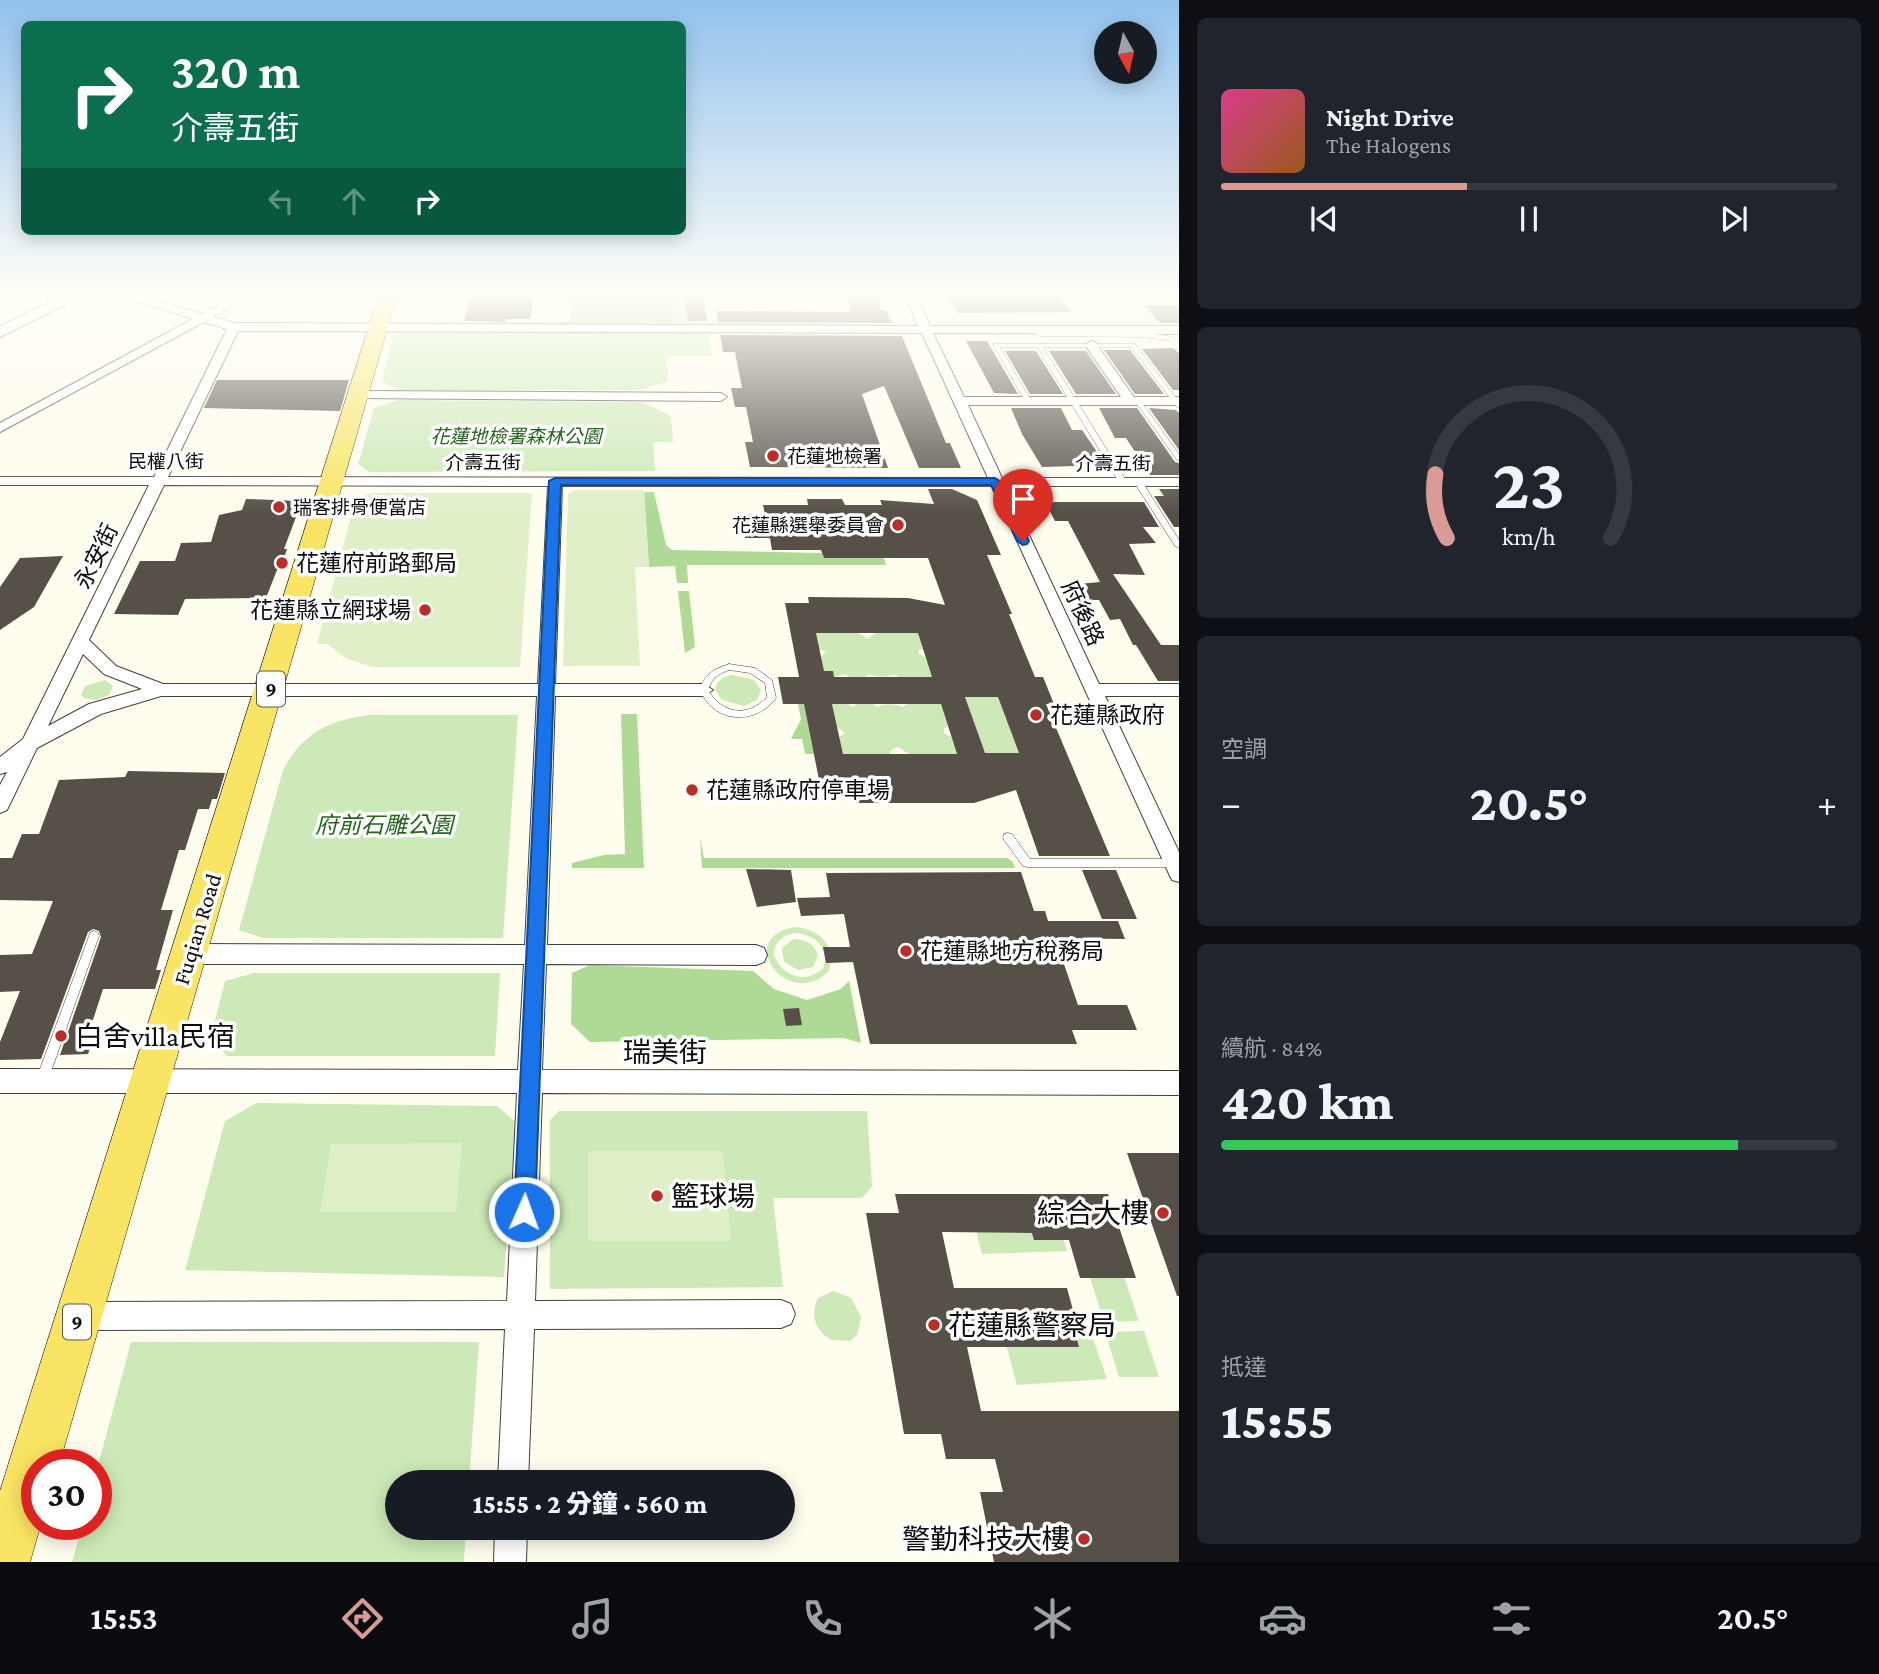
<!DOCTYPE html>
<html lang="zh-TW">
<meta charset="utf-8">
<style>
body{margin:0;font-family:"Crimson Pro","Noto Sans TC",serif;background:#20242c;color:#f1f3f6;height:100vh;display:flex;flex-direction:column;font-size:26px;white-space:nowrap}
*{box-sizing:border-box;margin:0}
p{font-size:23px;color:#9ea1a6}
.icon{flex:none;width:38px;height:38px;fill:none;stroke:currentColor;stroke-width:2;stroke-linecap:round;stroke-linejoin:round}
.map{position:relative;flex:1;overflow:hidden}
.details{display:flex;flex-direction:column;gap:18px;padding:18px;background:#0d0f14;width:700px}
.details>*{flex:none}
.banner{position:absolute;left:21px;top:21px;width:665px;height:214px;border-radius:10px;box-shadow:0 4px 18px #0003;background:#0b6e4f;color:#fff;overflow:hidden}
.needle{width:46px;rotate:172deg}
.controls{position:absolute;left:1094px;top:21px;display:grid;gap:14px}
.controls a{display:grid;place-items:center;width:63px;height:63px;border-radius:50%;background:#171b24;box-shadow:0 4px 18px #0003;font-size:35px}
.speed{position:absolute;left:21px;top:1449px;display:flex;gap:14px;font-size:35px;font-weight:700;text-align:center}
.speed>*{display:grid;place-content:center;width:91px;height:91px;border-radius:50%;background:#171b24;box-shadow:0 4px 18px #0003;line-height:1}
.speed .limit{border:10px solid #d22;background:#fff;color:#111}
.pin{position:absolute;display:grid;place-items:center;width:60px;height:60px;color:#fff;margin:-72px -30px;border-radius:50% 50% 50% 0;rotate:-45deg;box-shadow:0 0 7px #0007}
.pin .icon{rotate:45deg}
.me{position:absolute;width:77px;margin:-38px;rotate:2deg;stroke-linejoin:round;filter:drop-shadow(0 0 5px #0008)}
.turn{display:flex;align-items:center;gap:24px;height:147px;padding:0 35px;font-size:32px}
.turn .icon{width:91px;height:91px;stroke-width:2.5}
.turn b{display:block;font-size:49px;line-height:60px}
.lanes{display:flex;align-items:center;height:66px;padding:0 35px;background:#0003;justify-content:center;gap:35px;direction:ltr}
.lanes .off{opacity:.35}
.big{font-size:52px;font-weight:800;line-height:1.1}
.details .card{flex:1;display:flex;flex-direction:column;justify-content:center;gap:10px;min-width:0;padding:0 24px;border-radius:10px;background:#20242c}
.details .dial{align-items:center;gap:0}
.dial svg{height:182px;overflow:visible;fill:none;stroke:#363941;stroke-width:7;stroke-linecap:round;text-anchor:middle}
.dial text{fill:#f1f3f6;stroke:none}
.song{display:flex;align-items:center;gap:21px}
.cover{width:84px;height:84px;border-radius:10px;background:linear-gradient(135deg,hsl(330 70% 55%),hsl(30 70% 35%))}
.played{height:7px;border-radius:4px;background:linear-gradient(90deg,#da9a98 40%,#363941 40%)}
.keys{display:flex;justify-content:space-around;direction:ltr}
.heat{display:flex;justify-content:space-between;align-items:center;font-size:38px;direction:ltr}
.charge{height:10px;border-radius:5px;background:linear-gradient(90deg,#34c759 84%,#363941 0)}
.trip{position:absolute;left:385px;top:1470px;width:410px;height:70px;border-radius:35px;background:#171b24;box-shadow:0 4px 18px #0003;font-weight:800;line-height:70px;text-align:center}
.dock{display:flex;height:112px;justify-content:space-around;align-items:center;background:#090b0e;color:#9ea1a6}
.dock .icon{width:49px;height:49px}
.dock .on{color:#da9a98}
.dock b{font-size:32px;color:#f1f3f6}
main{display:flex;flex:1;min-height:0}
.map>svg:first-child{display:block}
.green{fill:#cce9b7;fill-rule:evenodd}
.forest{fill:#aeda96}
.pitch{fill:#dff0c9}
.building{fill:#565049;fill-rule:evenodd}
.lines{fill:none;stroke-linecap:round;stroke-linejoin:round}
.service-casing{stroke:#404040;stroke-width:1}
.minor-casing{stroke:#404040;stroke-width:2}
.tertiary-casing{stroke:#404040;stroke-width:2}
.primary-casing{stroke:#1e1e1e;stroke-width:1}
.service{fill:#fff;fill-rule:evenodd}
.minor{fill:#fff;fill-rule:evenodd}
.tertiary{fill:#fff;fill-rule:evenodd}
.primary{fill:#f9e463;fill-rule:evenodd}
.route{fill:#1a73e8;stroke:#114b97;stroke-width:2}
.poi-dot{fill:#be2d25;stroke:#fff;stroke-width:2.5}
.labels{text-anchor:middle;stroke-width:7;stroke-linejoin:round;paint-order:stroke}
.far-park-label{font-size:19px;font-style:italic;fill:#25651d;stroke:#fff}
.far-poi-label{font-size:19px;fill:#0d0d0d;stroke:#fff;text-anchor:start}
.far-street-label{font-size:19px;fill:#0d0d0d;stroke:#fff}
.shield{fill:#fff;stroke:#565656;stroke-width:2}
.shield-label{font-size:21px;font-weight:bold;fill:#0d0d0d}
.street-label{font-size:23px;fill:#0d0d0d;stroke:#fff}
.poi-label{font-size:23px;fill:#0d0d0d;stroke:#fff;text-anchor:start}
.park-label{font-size:23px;font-style:italic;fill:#25651d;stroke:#fff}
.near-poi-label{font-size:28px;fill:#0d0d0d;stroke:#fff;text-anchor:start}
.near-street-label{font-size:28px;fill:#0d0d0d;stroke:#fff}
</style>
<main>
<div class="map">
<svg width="1179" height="1562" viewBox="0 0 1179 1562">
<rect width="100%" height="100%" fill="#fffded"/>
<g class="green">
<polygon points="673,295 684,295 688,321 695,321 700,314 702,323 712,323 711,319 836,319 835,314 839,325 674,325"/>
<polygon points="708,332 712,356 667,356 668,381 641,390 399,390 382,381 394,333"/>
<polygon points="398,400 643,402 671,416 673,442 653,442 655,471 369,472 358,464 374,408"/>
<path d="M816,633H858L868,639L875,633H918L923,649H919V654L925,657L932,677H899L894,674C886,678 877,677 869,674L865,677H850L845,674L834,677L832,671H824L821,657L826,652L819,649Z"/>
<path d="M732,675L754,680L761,690L757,700L744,706L722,700L715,690C717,680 723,677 732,675Z"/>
<polygon points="105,680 113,686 109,695 96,700 84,698 81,695 85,686"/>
<polygon points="965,697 1013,697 1009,726 1013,736 1029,737 1029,753 985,754"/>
<path d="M832,704H848L853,707L857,704H873L878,707C886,703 894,704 903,707L907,704H941L948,727L944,728V733L951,737L957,754H909L898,747L891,750L890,754H843L839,737L845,733L837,727Z"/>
<path d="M371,715H518L503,938H263L239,930L283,770C302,733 331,719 371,715Z"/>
<path d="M795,927C814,929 826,937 832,955L829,971C788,1012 733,937 795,927ZM796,933C815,935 831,948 823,968C806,985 781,976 774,955C775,940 783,935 796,933Z"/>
<path d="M793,939C806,939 813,943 818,955L813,967L798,970L784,962L782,948Z"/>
<polygon points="254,973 500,973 495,1056 227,1056 211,1036 225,981"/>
<polygon points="256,1103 497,1106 516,1122 504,1277 185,1270 225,1121"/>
<polygon points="559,1111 867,1111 872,1186 862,1198 773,1198 783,1287 550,1289 550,1120"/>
<polygon points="1060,1228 1067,1251 982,1254 976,1231"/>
<polygon points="1084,1258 1118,1258 1139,1321 1104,1322"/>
<path d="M833,1291L851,1298L861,1317L857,1335L850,1341L831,1340C815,1330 810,1316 818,1298Z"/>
<polygon points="1144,1331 1159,1377 1119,1377 1105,1332"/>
<polygon points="1092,1336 1107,1379 1017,1385 1005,1341"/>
<polygon points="131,1342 479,1342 469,1482 397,1482 397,1528 466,1528 464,1562 72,1562 83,1524 96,1524 96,1473"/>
</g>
<g class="forest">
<polygon points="571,295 673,295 674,325 410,325 570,321"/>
<polygon points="644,492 654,492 666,545 672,550 822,553 824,558 884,558 886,565 687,565 688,583 677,583 675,566 649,567"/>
<polygon points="678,591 689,591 695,647 685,653"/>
<polygon points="798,704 804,704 814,754 805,754 802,739 791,739 801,719"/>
<polygon points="621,714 637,714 644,868 572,868 572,863 604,855 625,854"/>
<polygon points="700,838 704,858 1007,858 1012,861 1015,868 702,868"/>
<polygon points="590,965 753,971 774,989 807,1000 841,989 849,981 861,1043 844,1038 590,1042 571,1024 572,973"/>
</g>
<g class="pitch">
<polygon points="575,490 644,490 649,567 635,567 640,666 563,666 568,494"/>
<polygon points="373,493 532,493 520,667 372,667 345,658 328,644 317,644 356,498"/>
<polygon points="462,1143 456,1212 320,1212 331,1144"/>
<polygon points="588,1151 723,1151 731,1241 588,1241"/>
</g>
<g class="building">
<polygon points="476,295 533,296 531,316 529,319 506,319 505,322 464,321 469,299 475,299"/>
<polygon points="684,295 703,295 707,321 688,321"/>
<polygon points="847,295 878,295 881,310 886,310 892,323 718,322 716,311 850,312"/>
<polygon points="947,295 1058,295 1071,312 958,313"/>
<polygon points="1144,305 1179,305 1179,323 1160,323"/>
<polygon points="720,335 902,336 946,443 950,443 961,468 919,468 884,386 862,394 888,468 750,467 745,442 753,442 746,407 735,407 731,388 742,388 735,352 723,352"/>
<polygon points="966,341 987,341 1018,394 994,393"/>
<polygon points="1173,348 1179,353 1179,390 1173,390 1142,349"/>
<polygon points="1104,350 1130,350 1164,394 1135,394"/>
<polygon points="1005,351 1036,351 1063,394 1030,394"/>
<polygon points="1049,351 1086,351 1116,394 1076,394"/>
<polygon points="217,380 349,380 340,411 204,408"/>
<polygon points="1011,408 1061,408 1072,430 1082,430 1106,465 1042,467 1022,434"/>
<polygon points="1099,408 1137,408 1175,462 1179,463 1179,475 1150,475 1126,438 1115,438"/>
<polygon points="1149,408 1176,410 1179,413 1179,450"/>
<path d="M928,489H952L977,500L1001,555H987L1012,614H1009L1035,677H1043L1054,704H1046L1110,856H1039L1016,790L974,803H853L852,795H822L804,704H783L778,677H799L785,603H809L808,597L908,598L945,605L928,558H824L821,550H772L770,538H745L741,514H765L763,505H808L807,499H842L845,505H882L880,500L934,504ZM816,633H918L932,677H834L833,671H824ZM965,697H998L1019,753H985ZM832,704H941L957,754H843Z"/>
<polygon points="1159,489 1179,489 1179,527 1174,527 1154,496 1164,496"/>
<polygon points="246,499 302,501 284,549 287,549 280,570 277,570 266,598 185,599 178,615 114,614 140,561 175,561 181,543 211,542 219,515 242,510"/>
<polygon points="1045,502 1144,502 1159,527 1143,527 1156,543 1129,544 1145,575 1113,574 1161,645 1179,645 1179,681 1158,681 1136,645 1133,645 1120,619 1110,620 1099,600 1088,600 1079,584 1100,582 1068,521 1055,521"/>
<polygon points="63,556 34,607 0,630 0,587 20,558"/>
<polygon points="128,771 225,773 217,799 212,799 209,809 198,809 185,850 179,850 161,910 173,910 156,970 161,970 155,989 103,989 91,1026 97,1026 88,1054 60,1055 101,937 99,931 93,929 88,932 41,1059 0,1060 0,1042 20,991 0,992 0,955 32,954 53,901 0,900 0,858 12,858 22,834 39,834 59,780 125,777"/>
<polygon points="746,869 791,870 796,902 757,907"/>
<polygon points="1082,870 1116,870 1137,919 1102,919"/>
<polygon points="1021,872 1034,911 1045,911 1048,921 1118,921 1125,939 1055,938 1078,1005 1127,1005 1137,1030 1072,1030 1077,1044 870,1044 853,962 826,963 823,947 850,947 844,914 801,916 797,898 830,897 826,873"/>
<polygon points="799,1008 802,1025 786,1026 783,1009"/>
<polygon points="1127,1153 1179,1153 1179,1296 1177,1296"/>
<polygon points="895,1194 1108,1194 1136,1278 1080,1278 1069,1240 1034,1240 1032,1233 942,1232 954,1288 1067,1288 1079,1332 1075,1332 1079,1347 967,1347 981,1411 1179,1411 1179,1562 994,1562 980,1492 1003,1492 995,1459 946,1459 941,1434 904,1434 866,1213 899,1213"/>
</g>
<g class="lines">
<defs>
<g id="service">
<polygon points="1074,295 1080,295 1083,298 1179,298 1179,302 1081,302"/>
<polygon points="1036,329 1040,329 1042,332 1155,334 1173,337 1179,344 1179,350 1169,340 1139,337 1040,336 1037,334"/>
<polygon points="994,344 1135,344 1179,402 1179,408 1177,407 1131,347 1043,347 1127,482 1126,484 1120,484 1037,347 1000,347 1031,401 1028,403 1025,401 993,345"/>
<polygon points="1136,400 1140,400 1179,454 1179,461 1177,460 1135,401"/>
<polygon points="1135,480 1141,480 1179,540 1179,548 1175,546 1134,482"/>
<path d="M729,664L755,668L772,680L776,698C762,718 733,724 713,708C707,703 703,697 700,690C704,674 714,669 729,664ZM729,670L750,673L765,683L767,697C748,718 722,714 708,690C712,678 718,674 729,670Z"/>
<polygon points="1008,833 1012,834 1030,859 1174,859 1178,860 1179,863 1178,866 1174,867 1027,867 1023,866 1004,840 1003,837 1004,834"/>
<polygon points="94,931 98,933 99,936 48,1080 46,1084 42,1086 38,1084 36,1080 89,936 90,933"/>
</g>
<g id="minor">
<path d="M120,295H138L202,314L236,295H250L213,317L235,323L918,326L905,295H916L930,326H1179V334L933,333L964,397H1121L1085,345L1091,341L1095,342L1134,397H1179V405H968L1002,478H1179V486H1006L1099,684H1179V696H1105L1179,852V882L1172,880L1169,874L992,486H562L555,684H704L713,690L704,696H555L547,945H756L764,948L767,955L764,962L756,965L546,964L542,1070L1179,1071V1095L542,1093L535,1301L781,1300L791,1304L795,1314L791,1324L781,1328L534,1329L528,1482H498L505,1329L79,1330L69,1326L65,1316L69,1306L79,1302L507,1301L517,1093H0V1069L518,1070L524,964H190L182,961L179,954L182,947L190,944L525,945L537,696H161L101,714L37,748L7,810L0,813V785L7,772L0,774V757L23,739L149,485H0V477H154L227,329L204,322L0,432V423L193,319ZM238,331L922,333L988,478L168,477ZM164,485L548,486L538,684H163L116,666L89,640ZM83,654L104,674L142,689L89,704L48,726Z"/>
<polygon points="359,391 721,393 727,397 721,401 354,398 353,395"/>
<polygon points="495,1528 527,1528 526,1562 494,1562"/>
</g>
<polygon id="tertiary" points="65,295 84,295 0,337 0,326"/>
<polygon id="primary" points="379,295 397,295 59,1465 37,1465 37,1524 41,1524 30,1562 0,1562 0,1491"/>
</defs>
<use href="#service" class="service-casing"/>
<use href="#minor" class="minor-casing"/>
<use href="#tertiary" class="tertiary-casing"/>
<use href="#primary" class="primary-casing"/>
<use href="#service" class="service"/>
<use href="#minor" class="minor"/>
<use href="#tertiary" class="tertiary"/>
<use href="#primary" class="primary"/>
</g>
<linearGradient id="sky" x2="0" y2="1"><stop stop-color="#92c2ee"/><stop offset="0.57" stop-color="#fffef7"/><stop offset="1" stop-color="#fffef7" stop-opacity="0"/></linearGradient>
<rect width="1179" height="514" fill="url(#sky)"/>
<polygon class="route" points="995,478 1001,482 1029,541 1027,544 1023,545 1017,541 991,485 561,485 535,1212 532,1219 524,1223 517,1219 514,1212 549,481 555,478"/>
<g class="poi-dot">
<circle cx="773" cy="456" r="7"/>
<circle cx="279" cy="507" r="7"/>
<circle cx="898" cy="525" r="7"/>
<circle cx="282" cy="563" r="7"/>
<circle cx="425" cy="610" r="7"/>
<circle cx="1036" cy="715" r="7"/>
<circle cx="692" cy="790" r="7"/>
<circle cx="906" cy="951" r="7"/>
<circle cx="61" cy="1036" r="7"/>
<circle cx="657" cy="1196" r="7"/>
<circle cx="1163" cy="1213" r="7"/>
<circle cx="934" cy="1325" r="7"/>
<circle cx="1084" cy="1539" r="7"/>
</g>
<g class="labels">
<g class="far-park-label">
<text x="516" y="443">花蓮地檢署森林公園</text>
</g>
<g class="far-poi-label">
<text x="787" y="463">花蓮地檢署</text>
<text x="293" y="514">瑞客排骨便當店</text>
<text x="884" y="532" text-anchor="end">花蓮縣選舉委員會</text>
</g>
<g class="far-street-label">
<text x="166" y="468">民權八街</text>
<text x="483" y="469">介壽五街</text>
<text x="1113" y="470">介壽五街</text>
</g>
<g class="shield">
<rect x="257" y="671.5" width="28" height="35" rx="5"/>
<rect x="63" y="1304.5" width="28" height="35" rx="5"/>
</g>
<g class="shield-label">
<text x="271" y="696">9</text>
<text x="77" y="1329">9</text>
</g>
<g class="street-label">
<text transform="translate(96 556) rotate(-64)" y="8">永安街</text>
<text transform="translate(1083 613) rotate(65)" y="8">府後路</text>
<text transform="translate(197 929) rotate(-73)" y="8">Fuqian Road</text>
</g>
<g class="poi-label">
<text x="296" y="571">花蓮府前路郵局</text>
<text x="411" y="618" text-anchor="end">花蓮縣立網球場</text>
<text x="1050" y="723">花蓮縣政府</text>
<text x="706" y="798">花蓮縣政府停車場</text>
<text x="920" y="959">花蓮縣地方稅務局</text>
</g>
<g class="park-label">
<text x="384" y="833">府前石雕公園</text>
</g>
<g class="near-poi-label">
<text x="75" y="1046">白舍villa民宿</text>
<text x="671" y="1206">籃球場</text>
<text x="1149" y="1223" text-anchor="end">綜合大樓</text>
<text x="948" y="1335">花蓮縣警察局</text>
<text x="1070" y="1549" text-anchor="end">警勤科技大樓</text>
</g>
<g class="near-street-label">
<text x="665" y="1062">瑞美街</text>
</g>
</g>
</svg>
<div class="controls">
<a><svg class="needle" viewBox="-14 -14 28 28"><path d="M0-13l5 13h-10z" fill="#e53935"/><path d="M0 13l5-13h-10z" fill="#9ea1a6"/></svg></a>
</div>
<div class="speed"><div class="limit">30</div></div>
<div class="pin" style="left:1023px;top:541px;background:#d93025"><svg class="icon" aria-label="arrive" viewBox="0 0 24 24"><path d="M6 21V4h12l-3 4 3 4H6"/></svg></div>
<svg class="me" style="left:524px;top:1212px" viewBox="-20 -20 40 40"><circle r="17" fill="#1a73e8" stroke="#fff" stroke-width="3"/><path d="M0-11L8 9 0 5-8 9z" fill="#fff"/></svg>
<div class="trip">15:55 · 2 分鐘 · 560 m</div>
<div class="banner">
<div class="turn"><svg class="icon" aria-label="right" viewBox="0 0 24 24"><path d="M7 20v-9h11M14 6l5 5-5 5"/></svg><div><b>320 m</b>介壽五街</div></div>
<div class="lanes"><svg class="icon off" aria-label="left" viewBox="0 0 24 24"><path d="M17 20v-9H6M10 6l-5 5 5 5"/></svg><svg class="icon off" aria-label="ahead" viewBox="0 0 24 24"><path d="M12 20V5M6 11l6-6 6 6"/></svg><svg class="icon" aria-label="right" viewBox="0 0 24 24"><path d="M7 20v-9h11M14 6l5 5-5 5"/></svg></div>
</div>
</div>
<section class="details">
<div class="card">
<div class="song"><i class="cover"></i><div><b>Night Drive</b><p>The Halogens</p></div></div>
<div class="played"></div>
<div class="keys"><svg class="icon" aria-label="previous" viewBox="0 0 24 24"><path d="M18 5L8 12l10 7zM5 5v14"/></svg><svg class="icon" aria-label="pause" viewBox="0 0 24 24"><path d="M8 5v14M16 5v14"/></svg><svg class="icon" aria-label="next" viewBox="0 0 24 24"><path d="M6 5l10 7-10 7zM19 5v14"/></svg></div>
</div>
<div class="card dial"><svg viewBox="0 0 100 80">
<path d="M14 69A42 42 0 1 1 86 69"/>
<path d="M14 69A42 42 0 0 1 9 41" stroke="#da9a98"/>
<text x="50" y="56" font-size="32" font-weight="700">23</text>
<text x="50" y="72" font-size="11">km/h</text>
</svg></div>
<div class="card"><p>空調</p>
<div class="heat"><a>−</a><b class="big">20.5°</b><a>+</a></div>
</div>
<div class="card"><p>續航 · 84%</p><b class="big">420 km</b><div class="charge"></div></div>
<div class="card"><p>抵達</p><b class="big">15:55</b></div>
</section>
</main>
<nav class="dock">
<b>15:53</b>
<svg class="icon on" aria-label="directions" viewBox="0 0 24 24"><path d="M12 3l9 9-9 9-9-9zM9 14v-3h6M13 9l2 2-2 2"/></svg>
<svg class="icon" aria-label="music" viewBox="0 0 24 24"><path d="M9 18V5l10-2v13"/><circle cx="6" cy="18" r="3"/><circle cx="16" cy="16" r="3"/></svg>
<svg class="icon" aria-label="phone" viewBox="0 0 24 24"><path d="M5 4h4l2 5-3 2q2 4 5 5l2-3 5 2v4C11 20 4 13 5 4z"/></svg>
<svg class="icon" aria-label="climate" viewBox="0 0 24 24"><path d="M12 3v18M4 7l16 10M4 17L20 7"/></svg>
<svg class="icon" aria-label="car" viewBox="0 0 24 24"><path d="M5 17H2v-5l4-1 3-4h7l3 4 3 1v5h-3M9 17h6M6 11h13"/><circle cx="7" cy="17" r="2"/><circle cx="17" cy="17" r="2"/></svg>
<svg class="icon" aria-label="filters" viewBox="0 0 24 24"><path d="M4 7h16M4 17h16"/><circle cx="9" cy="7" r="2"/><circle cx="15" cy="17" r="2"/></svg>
<b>20.5°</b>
</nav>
